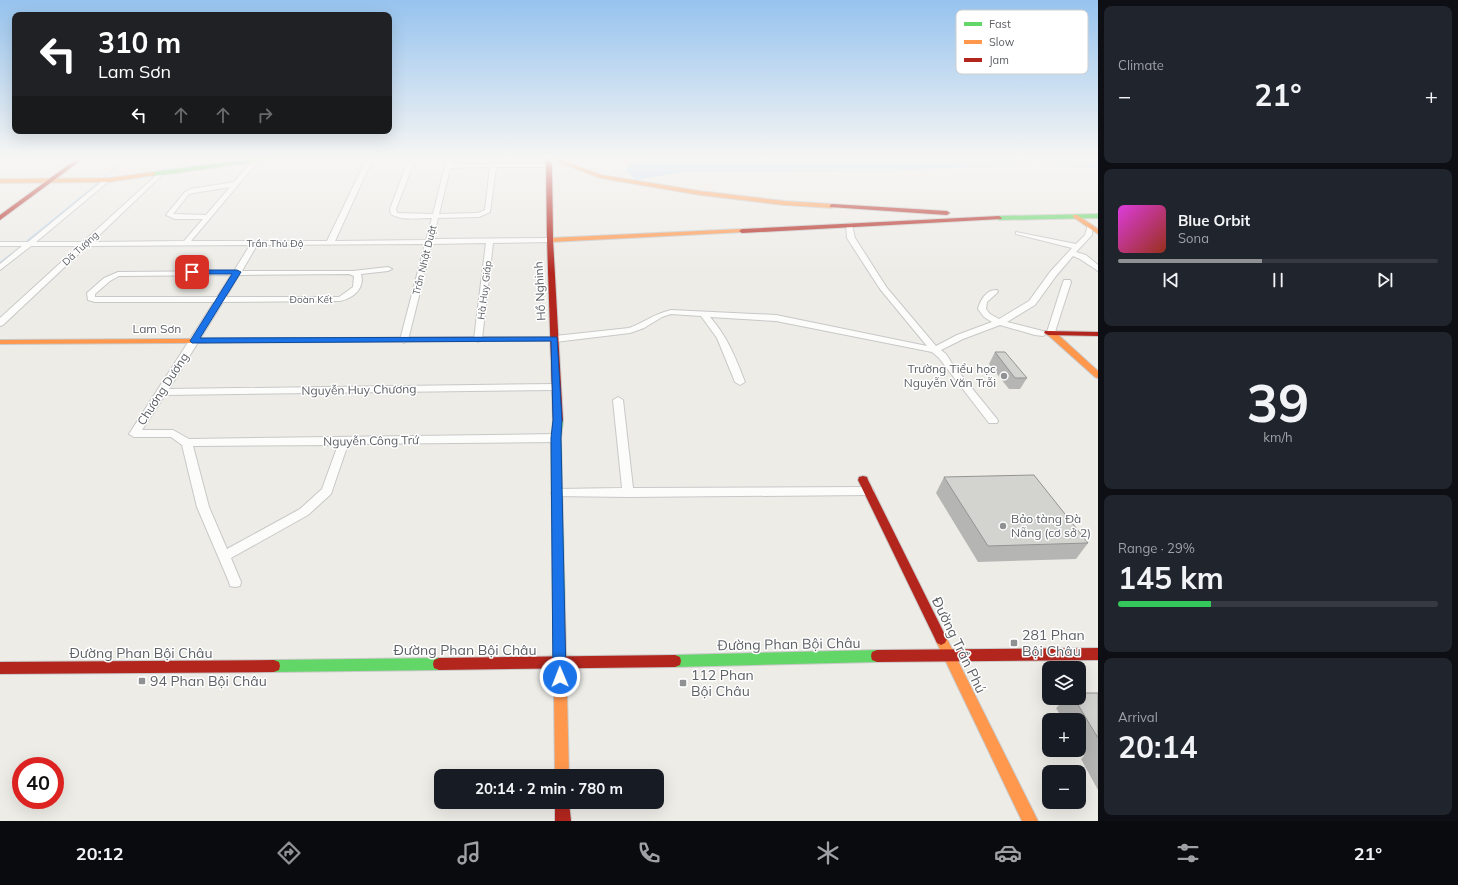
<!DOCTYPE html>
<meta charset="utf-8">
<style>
body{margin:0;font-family:Mulish,sans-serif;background:#20242c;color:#f1f3f6;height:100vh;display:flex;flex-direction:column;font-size:15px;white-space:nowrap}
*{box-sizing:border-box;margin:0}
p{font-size:13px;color:#9ea1a6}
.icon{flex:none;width:22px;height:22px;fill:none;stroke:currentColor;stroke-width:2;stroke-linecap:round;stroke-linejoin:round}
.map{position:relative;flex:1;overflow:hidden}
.drawer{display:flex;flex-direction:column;gap:6px;padding:6px;background:#0d0f14;width:360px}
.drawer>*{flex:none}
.guide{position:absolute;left:12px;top:12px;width:380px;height:122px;border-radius:8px;box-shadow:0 4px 16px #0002;background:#202124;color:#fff;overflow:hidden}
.fabs{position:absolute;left:1042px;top:661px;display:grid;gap:8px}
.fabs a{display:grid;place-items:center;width:44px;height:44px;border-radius:8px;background:#171b24;box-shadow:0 4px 16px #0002;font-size:20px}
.speed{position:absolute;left:12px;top:757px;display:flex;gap:8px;font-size:20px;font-weight:700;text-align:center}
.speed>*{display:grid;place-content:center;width:52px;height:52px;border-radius:50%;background:#171b24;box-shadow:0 4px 16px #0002;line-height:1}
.speed .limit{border:6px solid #d22;background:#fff;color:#111}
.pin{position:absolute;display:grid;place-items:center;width:34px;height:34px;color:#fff;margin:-17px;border-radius:8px;box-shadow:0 2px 6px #0006}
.me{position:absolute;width:44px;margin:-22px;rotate:359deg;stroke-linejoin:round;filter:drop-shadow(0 0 3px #0008)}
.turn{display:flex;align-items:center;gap:14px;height:84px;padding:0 20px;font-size:18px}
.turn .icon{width:52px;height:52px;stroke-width:2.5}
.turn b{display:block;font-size:28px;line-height:34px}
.lanes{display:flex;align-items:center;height:38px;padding:0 20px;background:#0003;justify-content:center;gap:20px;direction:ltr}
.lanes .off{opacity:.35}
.big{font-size:30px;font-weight:700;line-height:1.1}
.drawer .tile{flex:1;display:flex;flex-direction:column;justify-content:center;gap:6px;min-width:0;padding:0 14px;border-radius:8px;background:#20242c}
.drawer .dial{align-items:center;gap:0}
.dial b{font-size:52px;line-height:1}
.song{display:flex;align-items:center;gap:12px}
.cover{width:48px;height:48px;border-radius:6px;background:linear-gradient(135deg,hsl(300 70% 55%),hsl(10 70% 35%))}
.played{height:4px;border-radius:2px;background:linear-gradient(90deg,#8f9192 45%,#363941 45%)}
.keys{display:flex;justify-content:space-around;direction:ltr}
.heat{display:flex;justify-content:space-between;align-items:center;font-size:22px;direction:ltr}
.charge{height:6px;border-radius:3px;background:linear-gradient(90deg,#34c759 29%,#363941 0)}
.trip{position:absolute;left:434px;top:769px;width:230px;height:40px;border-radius:8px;background:#171b24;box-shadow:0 4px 16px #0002;font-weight:700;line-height:40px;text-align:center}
.dock{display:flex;height:64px;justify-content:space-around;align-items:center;background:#090b0e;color:#9ea1a6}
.dock .icon{width:28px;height:28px}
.dock .current{color:#8f9192}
.dock b{font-size:18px;color:#f1f3f6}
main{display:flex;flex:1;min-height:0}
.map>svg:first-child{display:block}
.water{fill:#bbdaf7}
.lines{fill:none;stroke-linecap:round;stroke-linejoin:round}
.stream{stroke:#bbdaf7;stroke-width:1.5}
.street-casing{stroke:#c8c8c8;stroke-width:2}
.fast-casing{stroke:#c9c9c9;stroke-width:2}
.slow-casing{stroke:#c9c9c9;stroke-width:2}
.jam-casing{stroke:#c9c9c9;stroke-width:2}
.street{fill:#fcfcfb;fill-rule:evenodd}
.fast{fill:#63d668;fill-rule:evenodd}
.slow{fill:#ff974d;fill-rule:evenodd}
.jam{fill:#b3261e;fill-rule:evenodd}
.wall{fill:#b5b5b3}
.building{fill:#d3d3d0;stroke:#949492}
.route{fill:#1a73e8;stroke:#114b97}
.poi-dot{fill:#8f9192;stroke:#fff;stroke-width:1.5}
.labels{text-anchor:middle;stroke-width:3;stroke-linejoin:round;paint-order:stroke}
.far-street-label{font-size:10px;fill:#5d6065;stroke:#fff}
.street-label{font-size:12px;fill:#5d6065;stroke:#fff}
.poi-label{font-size:12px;fill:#5d6065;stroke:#fff;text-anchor:end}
.near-poi-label{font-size:14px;fill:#5d6065;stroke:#fff;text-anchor:start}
.near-street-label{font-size:14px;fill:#5d6065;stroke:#fff}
.key{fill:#fff;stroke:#cecfd1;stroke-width:1}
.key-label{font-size:11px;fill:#5d6065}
</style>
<main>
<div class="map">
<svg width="1098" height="821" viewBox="0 0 1098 821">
<rect width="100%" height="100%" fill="#edece7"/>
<polygon class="water" points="667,158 1098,158 1098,168 1037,164 888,171 683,172 636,180 625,170 633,161"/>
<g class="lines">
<g class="stream">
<polyline points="103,178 127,158"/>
<polyline points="27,241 97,184"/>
<polyline points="0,263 18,249"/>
</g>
<defs>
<g id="street">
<path d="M255,158L260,159L191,241H327L367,158H373L335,241L426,240L432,218C419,218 401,221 391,214L390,209L408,161L413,158H419L414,162L396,209L397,213L433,214L447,158H453L451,164H551V166L549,167H496L490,212L479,217L438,218L433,239L550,238L554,240L550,242L493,243L482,339L478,342L474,339L486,243L432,244L408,340L404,343L400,340L425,244L257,245L242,271H353L388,267L392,269L388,271L361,274C365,289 353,298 340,301L223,302L169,389L555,384L560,387L555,390L165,395L142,430H173L189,439L556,434L561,438L556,442L348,444L331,494L308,515L231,558L241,582L240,586L235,587L230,586L229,582L197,507L182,445L171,437H134L129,434L214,302H95L88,300L87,293L104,278L118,272L234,271L250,245L87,246L3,325L0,326V318L79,246H31L0,270V264L22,246H0V242H28L105,179H109V181L36,242H83L161,171L163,172V174L92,242L184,241L203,219H175L166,215L185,192L191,189L234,182ZM490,167L485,210L478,213L439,214L450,168ZM230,187L206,215L173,214L189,194L193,193ZM349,274L354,276L353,287L339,297H226L239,275ZM231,275L217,297H95V294L110,281L119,276ZM338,445L322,489L300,509L227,549L209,507L193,446Z"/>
<path d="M849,223L852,225L855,238L887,288L936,346L957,335L992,322L984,317L978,309C980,300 987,289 997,290L998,292L987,302L986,309L990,314L999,319L1029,301L1050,272L1072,248L1016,234V232L1076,244L1085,235L1088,225H1092V235L1076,252L1086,255L1098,265V271L1080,259L1073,256L1056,276L1035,305L1007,322L1047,332L1063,282L1064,280H1070L1071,282L1054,335L1051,336L1047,333L1043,336L1035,335L1000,325L963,339L941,350L946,354L953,365L997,419L998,421L997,423H989L939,358L932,352L776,321L710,317C727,336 736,359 745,382L740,385L735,382L717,338L701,316L671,314L662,317L644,328L630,333L555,342L551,339L555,336L629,328C645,322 654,314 671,310L776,315L927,346L880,289L847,238L846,225Z"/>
<polygon points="618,397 623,400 633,488 868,487 872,488 874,491 872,494 868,495 628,497 553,496 551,493 553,490 557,489 622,488 613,400"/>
</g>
<g id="fast">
<polygon points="260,158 271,158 268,160 153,176 150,174 153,172"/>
<polygon points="1098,214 1098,218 999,220 996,218 999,216"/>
<polygon points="558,418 563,421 561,438 565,612 563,616 559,617 555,616 553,612 551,438 553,421"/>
<polygon points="877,650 882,652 883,656 882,660 877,662 675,667 670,665 669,661 670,657 675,655"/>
<polygon points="439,658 444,660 445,664 444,668 439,670 274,672 269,670 268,666 269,662 274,660"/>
</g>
<g id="slow">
<polygon points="548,158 555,158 601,175 700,191 784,201 832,204 835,206 832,208 784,205 700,195 600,178"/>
<polygon points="153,172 156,174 155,175 109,182 0,183 0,179 109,178"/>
<polygon points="1073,215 1077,215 1098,229 1098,234 1073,217"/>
<polygon points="742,229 745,231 744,232 550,242 547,240 550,238"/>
<polygon points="1048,331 1054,331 1098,371 1098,378 1095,377 1048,335 1047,333"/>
<polygon points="481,337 555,337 559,339 555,341 484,341 480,339"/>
<polygon points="333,338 337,340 336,342 0,344 0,340"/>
<polygon points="559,607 563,608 565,612 569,776 555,776 553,612 555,608"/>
<polygon points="941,633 945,635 1038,821 1022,821 935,639 937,635"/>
</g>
<g id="jam">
<polygon points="78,158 84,158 0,220 0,215"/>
<polygon points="545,158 549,158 552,165 553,240 563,421 558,424 553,421 547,240 546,165"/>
<polygon points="832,204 947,211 950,213 947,215 830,207 830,205"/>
<polygon points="999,216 1002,218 1001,219 742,233 739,231 742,229"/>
<polygon points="1045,331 1098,332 1098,336 1048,335 1044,333"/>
<polygon points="484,337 488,339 487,341 333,342 329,340 333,338"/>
<polygon points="863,476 867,477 868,480 945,635 947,639 945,643 941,645 937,643 858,480 859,477"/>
<polygon points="1098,648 1098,660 877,662 872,660 871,656 872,652 877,650"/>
<polygon points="675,655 680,657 681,661 680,665 675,667 439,670 434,668 433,664 434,660 439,658"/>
<polygon points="274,660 279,662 280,666 279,670 274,672 0,674 0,662"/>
<polygon points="555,802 569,802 571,821 555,821"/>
</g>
</defs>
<use href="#street" class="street-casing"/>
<use href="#fast" class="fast-casing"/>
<use href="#slow" class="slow-casing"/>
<use href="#jam" class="jam-casing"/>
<use href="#street" class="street"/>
<use href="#fast" class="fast"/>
<use href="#slow" class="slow"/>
<use href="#jam" class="jam"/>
</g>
<g class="wall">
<polygon points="995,352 1027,378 1020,389 1009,389 989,364"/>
<polygon points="944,477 1088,543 1076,559 978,562 936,493"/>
<polygon points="1098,693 1098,790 1081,759 1084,756 1079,748 1079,720 1063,720 1056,708 1066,698 1079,698"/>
</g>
<g class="building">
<polygon points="995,352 1005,352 1027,378 1015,378"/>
<polygon points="1034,475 1088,543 988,546 944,477"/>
<polygon points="1079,693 1098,693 1098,738 1074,698 1079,698"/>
</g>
<linearGradient id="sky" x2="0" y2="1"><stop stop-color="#96c3ee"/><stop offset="0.58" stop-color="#f7f6f4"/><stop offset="1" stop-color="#f7f6f4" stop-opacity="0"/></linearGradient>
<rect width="1098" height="273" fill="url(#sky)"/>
<polygon class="route" points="237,270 241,272 200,338 557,337 562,420 561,438 566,677 564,682 560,683 555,682 553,677 551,438 553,420 551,341 192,343 190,341 232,274 192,274 189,272 192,270"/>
<g class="poi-dot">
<circle cx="1004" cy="376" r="4"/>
<circle cx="1003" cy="526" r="4"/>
<rect x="1010" y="639" width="8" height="8" rx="2"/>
<rect x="138" y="677" width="8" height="8" rx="2"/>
<rect x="679" y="679" width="8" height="8" rx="2"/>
</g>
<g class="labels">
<g class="far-street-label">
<text x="275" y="247">Trần Thủ Độ</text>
<text transform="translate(80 248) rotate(-43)" y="4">Dã Tượng</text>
<text transform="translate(424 260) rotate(-76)" y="4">Trần Nhật Duật</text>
<text transform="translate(484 290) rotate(-83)" y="4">Hà Huy Giáp</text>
<text x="311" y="303">Đoàn Kết</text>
</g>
<g class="street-label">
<text transform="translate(540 291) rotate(-93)" y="4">Hồ Nghinh</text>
<text x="157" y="333">Lam Sơn</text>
<text transform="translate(163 389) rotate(-57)" y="4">Chương Dương</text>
<text transform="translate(359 390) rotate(-1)" y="4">Nguyễn Huy Chương</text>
<text transform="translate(371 441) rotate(-1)" y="4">Nguyễn Công Trứ</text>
</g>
<g class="poi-label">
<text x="996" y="373">Trường Tiểu học<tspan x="996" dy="14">Nguyễn Văn Trỗi</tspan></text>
<text x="1011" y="523" text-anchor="start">Bảo tàng Đà<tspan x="1011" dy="14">Nẵng (cơ sở 2)</tspan></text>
</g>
<g class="near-poi-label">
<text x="1022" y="640">281 Phan<tspan x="1022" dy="16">Bội Châu</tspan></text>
<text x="691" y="680">112 Phan<tspan x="691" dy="16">Bội Châu</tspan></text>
<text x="150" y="686">94 Phan Bội Châu</text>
</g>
<g class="near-street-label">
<text transform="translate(789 644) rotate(-1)" y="5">Đường Phan Bội Châu</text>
<text transform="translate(959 645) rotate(64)" y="5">Đường Trần Phú</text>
<text x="465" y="655">Đường Phan Bội Châu</text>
<text x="141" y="658">Đường Phan Bội Châu</text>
</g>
</g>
<rect x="956" y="10" width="132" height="64" rx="6" class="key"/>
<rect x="964" y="22" width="18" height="4" fill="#63d668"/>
<rect x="964" y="40" width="18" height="4" fill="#ff974d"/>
<rect x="964" y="58" width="18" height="4" fill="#b3261e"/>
<g class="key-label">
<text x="989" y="28">Fast</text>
<text x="989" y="46">Slow</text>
<text x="989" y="64">Jam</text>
</g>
</svg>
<div class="fabs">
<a><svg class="icon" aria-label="layers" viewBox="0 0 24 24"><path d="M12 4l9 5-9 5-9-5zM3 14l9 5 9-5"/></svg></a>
<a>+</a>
<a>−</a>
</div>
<div class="speed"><div class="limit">40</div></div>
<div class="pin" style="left:192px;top:272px;background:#d93025"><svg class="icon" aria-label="arrive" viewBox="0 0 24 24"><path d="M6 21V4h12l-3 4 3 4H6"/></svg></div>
<svg class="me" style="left:560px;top:677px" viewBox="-20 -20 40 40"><circle r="17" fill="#1a73e8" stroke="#fff" stroke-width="3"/><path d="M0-11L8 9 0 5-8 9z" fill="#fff"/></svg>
<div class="trip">20:14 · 2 min · 780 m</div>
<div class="guide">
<div class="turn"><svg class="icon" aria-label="left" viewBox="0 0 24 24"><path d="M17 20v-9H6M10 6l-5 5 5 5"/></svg><div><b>310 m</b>Lam Sơn</div></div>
<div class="lanes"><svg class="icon" aria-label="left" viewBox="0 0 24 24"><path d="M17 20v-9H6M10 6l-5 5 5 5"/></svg><svg class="icon off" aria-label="ahead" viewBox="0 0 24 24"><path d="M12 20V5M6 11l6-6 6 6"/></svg><svg class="icon off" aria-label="ahead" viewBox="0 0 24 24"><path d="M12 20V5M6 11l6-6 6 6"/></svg><svg class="icon off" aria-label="right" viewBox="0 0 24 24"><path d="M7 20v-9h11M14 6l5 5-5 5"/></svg></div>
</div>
</div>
<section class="drawer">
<div class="tile"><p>Climate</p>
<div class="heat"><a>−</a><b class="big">21°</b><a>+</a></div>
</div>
<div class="tile">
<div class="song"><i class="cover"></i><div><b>Blue Orbit</b><p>Sona</p></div></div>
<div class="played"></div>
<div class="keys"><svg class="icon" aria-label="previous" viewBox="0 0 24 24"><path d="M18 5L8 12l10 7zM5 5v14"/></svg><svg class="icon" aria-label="pause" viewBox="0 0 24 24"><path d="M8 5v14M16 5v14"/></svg><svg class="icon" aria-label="next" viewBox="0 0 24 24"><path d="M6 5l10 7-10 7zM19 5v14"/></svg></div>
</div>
<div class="tile dial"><b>39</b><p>km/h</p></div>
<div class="tile"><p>Range · 29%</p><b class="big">145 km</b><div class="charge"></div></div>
<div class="tile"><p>Arrival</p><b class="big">20:14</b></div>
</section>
</main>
<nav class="dock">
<b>20:12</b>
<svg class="icon current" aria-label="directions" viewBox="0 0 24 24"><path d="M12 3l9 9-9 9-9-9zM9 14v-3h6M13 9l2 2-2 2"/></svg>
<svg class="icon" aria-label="music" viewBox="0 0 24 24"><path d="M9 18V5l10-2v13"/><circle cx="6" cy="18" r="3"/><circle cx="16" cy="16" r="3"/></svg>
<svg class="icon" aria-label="phone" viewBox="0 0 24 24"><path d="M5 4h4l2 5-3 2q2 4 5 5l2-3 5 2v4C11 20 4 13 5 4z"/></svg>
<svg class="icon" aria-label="climate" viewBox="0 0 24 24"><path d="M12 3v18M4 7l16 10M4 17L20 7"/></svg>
<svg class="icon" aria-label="car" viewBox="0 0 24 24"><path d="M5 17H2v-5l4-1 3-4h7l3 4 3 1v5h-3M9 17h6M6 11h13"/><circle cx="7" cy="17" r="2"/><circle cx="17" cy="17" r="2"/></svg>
<svg class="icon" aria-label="filters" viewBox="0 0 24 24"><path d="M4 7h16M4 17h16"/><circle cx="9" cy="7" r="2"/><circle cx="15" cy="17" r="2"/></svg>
<b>21°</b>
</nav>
